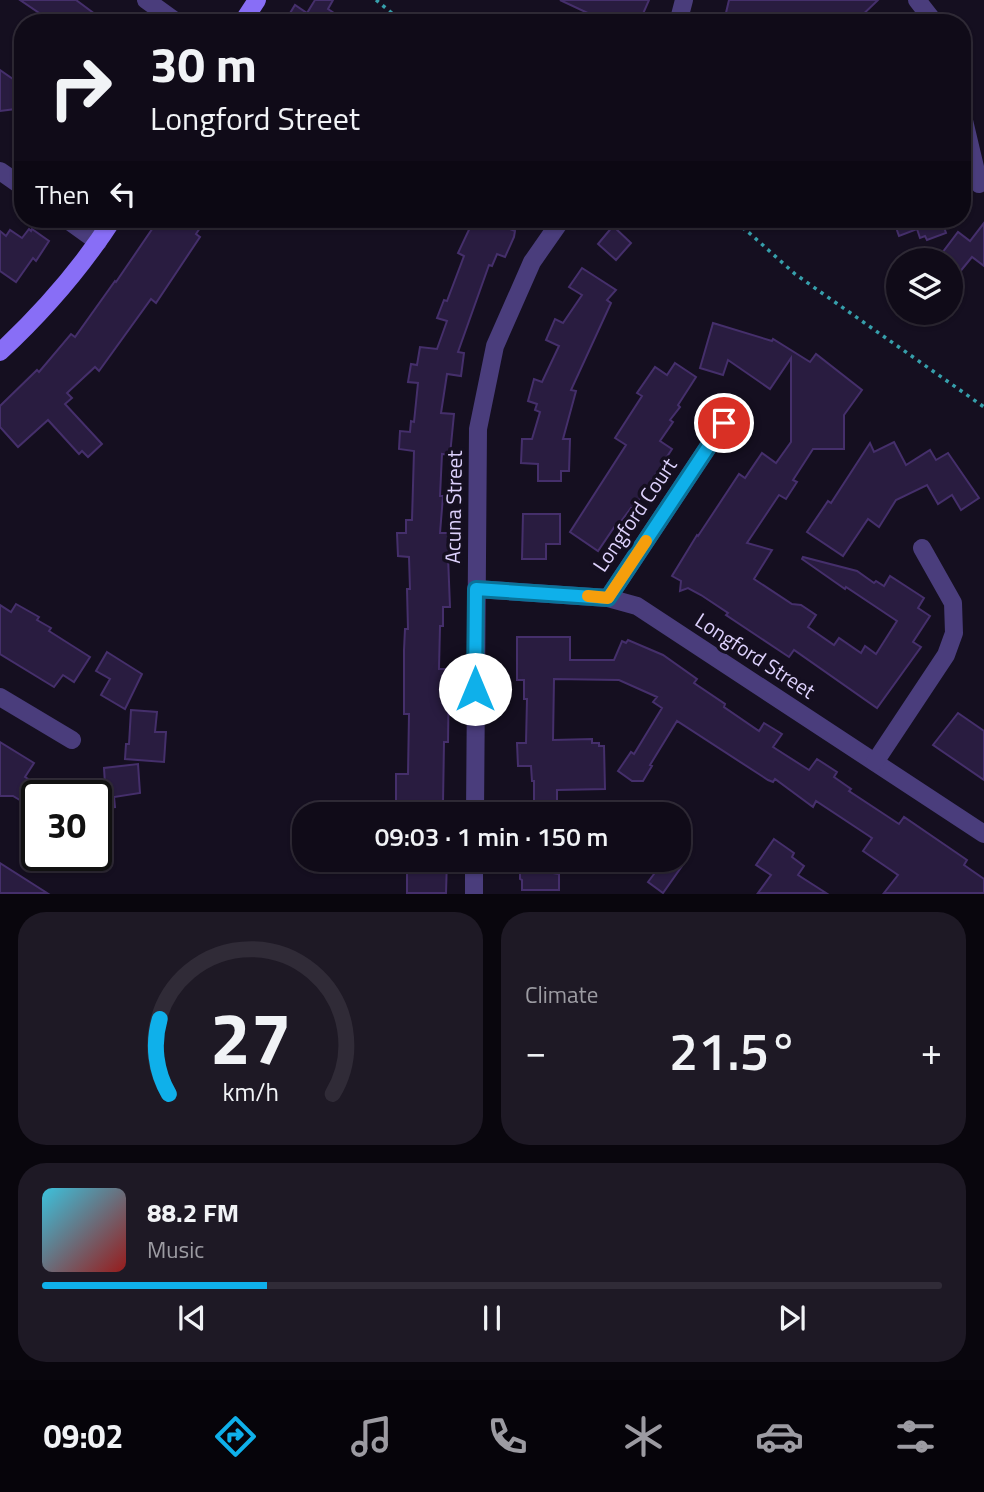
<!DOCTYPE html>
<meta charset="utf-8">
<style>
body{margin:0;font-family:"Titillium Web",sans-serif;background:#1e1925;color:#f1f3f6;height:100vh;display:flex;flex-direction:column;font-size:26px;white-space:nowrap}
*{box-sizing:border-box;margin:0}
p{font-size:23px;color:#9c9ba2}
.icon{flex:none;width:38px;height:38px;fill:none;stroke:currentColor;stroke-width:2;stroke-linecap:round;stroke-linejoin:round}
.map{position:relative;height:894px;overflow:hidden}
.details{display:flex;flex-direction:column;gap:18px;padding:18px;background:#09060d;flex:1}
.details>*{flex:none}
.top-card{position:absolute;left:14px;top:14px;width:957px;height:214px;border-radius:28px;box-shadow:0 2px 5px #0004,0 0 0 2px #302b37;background:#100b18;color:#f1f3f6;overflow:hidden}
.buttons{position:absolute;left:886px;top:248px;display:grid;gap:14px}
.buttons a{display:grid;place-items:center;width:77px;height:77px;border-radius:50%;background:#100b18;box-shadow:0 2px 5px #0004,0 0 0 2px #302b37;font-size:35px}
.speed{position:absolute;left:21px;top:780px;display:flex;gap:14px;font-size:35px;font-weight:700;text-align:center}
.speed>*{display:grid;place-content:center;width:91px;height:91px;border-radius:50%;background:#100b18;box-shadow:0 2px 5px #0004,0 0 0 2px #302b37;line-height:1}
.speed .limit{border:4px solid #111;border-radius:10px;background:#fff;color:#111}
.pin{position:absolute;display:grid;place-items:center;width:60px;height:60px;color:#fff;margin:-30px;border:4px solid #fff;border-radius:50%;box-shadow:0 2px 7px #0007}
.me{position:absolute;width:77px;margin:-38px;rotate:0deg;stroke-linejoin:round;filter:drop-shadow(0 0 5px #0008)}
.turn{display:flex;align-items:center;gap:24px;height:147px;padding:0 21px;font-size:32px}
.turn .icon{width:91px;height:91px;stroke-width:2.5}
.turn b{display:block;font-size:49px;line-height:60px}
.then{display:flex;align-items:center;height:66px;padding:0 21px;background:#0003;gap:14px;font-size:26px}
.big{font-size:52px;font-weight:600;line-height:1.1}
.details .widget{flex:1;display:flex;flex-direction:column;justify-content:center;gap:10px;min-width:0;padding:0 24px;border-radius:28px;background:#1e1925}
.details .dial{align-items:center;gap:0}
.dial svg{height:182px;overflow:visible;fill:none;stroke:#302b37;stroke-width:7;stroke-linecap:round;text-anchor:middle}
.dial text{fill:#f1f3f6;stroke:none}
.song{display:flex;align-items:center;gap:21px}
.cover{width:84px;height:84px;border-radius:10px;background:linear-gradient(135deg,hsl(190 70% 55%),hsl(0 70% 35%))}
.played{height:7px;border-radius:4px;background:linear-gradient(90deg,#0fb0ea 25%,#302b37 25%)}
.keys{display:flex;justify-content:space-around;direction:ltr}
.heat{display:flex;justify-content:space-between;align-items:center;font-size:38px;direction:ltr}
.details .tiles{flex:1;display:grid;gap:18px;grid-template-columns:1fr 1fr}
.widget:last-child{grid-column:span 2}
.trip{position:absolute;left:292px;top:802px;width:399px;height:70px;border-radius:28px;background:#100b18;box-shadow:0 2px 5px #0004,0 0 0 2px #302b37;font-weight:600;line-height:70px;text-align:center}
.dock{display:flex;height:112px;justify-content:space-around;align-items:center;background:#06040a;color:#9c9ba2}
.dock .icon{width:49px;height:49px}
.dock .active{color:#0fb0ea}
.dock b{font-size:32px;color:#f1f3f6}
.map>svg:first-child{display:block}
.building{fill:#291c40;stroke:#452f6b;stroke-width:2}
.lines{fill:none;stroke-linecap:round;stroke-linejoin:round}
.path{stroke:#369fab;stroke-width:3.5;stroke-dasharray:3.5 5;stroke-linecap:butt}
.street{stroke:#4a3d7c;stroke-width:18}
.secondary{stroke:#886ef6;stroke-width:18}
.route-casing{stroke:#0a7298;stroke-width:18}
.route{stroke:#0fb0ea;stroke-width:12}
.slow{stroke:#f59e0b;stroke-width:12}
.labels{text-anchor:middle;stroke-width:7;stroke-linejoin:round;paint-order:stroke}
.street-label{font-size:21px;fill:#ddd1fc;stroke:#150f20}
</style>
<div class="map">
<svg width="984" height="894" viewBox="0 0 984 894">
<rect width="100%" height="100%" fill="#150f20"/>
<g class="building">
<polygon points="20,0 76,0 107,23 41,23 45,17"/>
<polygon points="315,0 333,0 328,9 349,23 284,23 295,5 307,13"/>
<polygon points="560,0 649,0 639,23 609,23"/>
<polygon points="729,0 878,0 854,23 736,23 737,20 725,17"/>
<polygon points="0,70 23,86 23,108 0,111"/>
<polygon points="159,219 206,219 196,234 200,237 156,303 151,299 99,371 95,367 67,393 72,398 65,404 102,444 88,457 82,451 79,454 48,420 18,447 0,427 0,406 37,370 39,372 71,334 75,337 115,281 116,282"/>
<polygon points="474,219 518,219 510,229 515,231 514,237 505,257 497,254 492,266 489,265 458,352 464,353 461,376 447,374 441,413 454,414 450,455 442,454 440,496 443,496 440,533 450,533 450,556 448,556 450,607 443,607 443,626 440,626 439,669 449,669 448,742 444,742 443,803 442,803 441,813 396,814 396,774 408,774 409,714 404,714 404,650 405,629 408,629 407,589 410,589 409,557 398,556 397,533 406,533 406,520 412,520 414,451 399,449 400,431 410,432 411,421 414,422 418,383 408,382 411,364 417,365 420,347 437,349 447,321 437,318 444,300 447,301 464,256 458,253"/>
<polygon points="893,219 941,219 946,233 927,240 925,236 920,238 917,229 899,236"/>
<polygon points="984,223 984,266 972,257 950,284 950,261 936,261 958,232 970,241"/>
<polygon points="613,226 631,243 616,260 598,244"/>
<polygon points="29,229 31,231 32,229 49,241 36,261 33,258 16,282 0,271 0,231 6,236 10,230 22,238"/>
<polygon points="582,268 616,290 607,300 611,303 571,390 576,391 563,439 570,439 569,471 561,471 561,481 538,481 538,464 521,463 522,439 532,439 540,412 535,410 537,404 528,401 534,379 542,382 559,346 546,340 555,319 563,323 582,295 569,287"/>
<polygon points="713,323 772,341 773,339 810,362 816,354 862,390 844,415 844,449 813,449 793,480 797,482 786,499 779,495 747,543 772,550 754,579 792,604 801,605 816,615 808,627 834,645 839,638 861,653 865,646 876,654 897,621 846,587 845,589 802,559 803,557 857,571 874,583 876,581 884,586 890,576 924,598 918,608 930,616 913,642 921,647 877,708 794,650 789,657 726,615 728,613 701,595 688,588 680,591 681,581 672,576 697,535 698,536 739,474 745,478 762,453 776,463 791,442 791,358 770,389 728,360 723,375 700,368"/>
<polygon points="675,363 696,377 678,405 680,407 670,420 673,422 660,441 672,449 633,509 631,508 619,524 617,523 598,551 570,532 626,445 615,438 642,396 637,393 655,367 667,375"/>
<polygon points="894,442 906,465 930,450 936,460 948,453 979,498 961,510 952,495 938,504 927,485 896,500 879,527 868,519 843,556 807,532 828,501 831,503 870,443 874,452"/>
<polygon points="523,514 560,514 560,544 546,544 546,559 522,559"/>
<polygon points="16,604 39,617 37,620 51,628 49,631 90,657 74,682 63,675 54,687 0,654 0,605 11,612"/>
<polygon points="517,637 570,637 570,660 614,660 622,641 626,643 628,640 663,655 697,679 694,683 725,704 724,707 759,731 764,723 782,734 773,747 809,770 817,759 837,772 834,777 851,789 849,791 899,824 904,817 967,860 964,865 984,879 984,893 884,893 898,875 863,851 872,838 816,801 813,807 775,779 773,782 768,780 677,721 650,765 652,766 643,781 632,781 618,771 631,752 634,754 662,708 653,702 657,697 619,680 554,679 553,740 592,739 592,743 599,743 599,746 604,746 605,789 557,790 557,814 534,814 534,781 532,781 531,766 518,766 517,743 526,743 527,699 524,699 524,680 517,680"/>
<polygon points="107,652 142,674 125,709 101,695 110,679 96,671"/>
<polygon points="131,710 157,712 155,732 166,732 164,762 125,759 126,744 129,744"/>
<polygon points="958,713 984,731 984,780 933,745"/>
<polygon points="0,742 34,763 25,777 57,796 34,796 28,805 13,796 0,796"/>
<polygon points="138,764 140,793 114,797 115,807 96,809 96,786 105,784 104,768"/>
<polygon points="774,839 794,853 792,857 804,866 798,875 826,893 758,893 771,875 756,865"/>
<polygon points="423,859 447,859 446,893 407,893 407,871 422,871"/>
<polygon points="520,859 552,859 552,873 559,874 559,890 522,890 522,880 520,879"/>
<polygon points="635,859 687,859 663,893 648,882 654,874"/>
<polygon points="0,863 47,893 0,893"/>
</g>
<g class="lines">
<g class="path">
<polyline points="376,0 393,14 412,16 416,23"/>
<polyline points="727,219 746,230 795,274 984,407"/>
<polyline points="744,219 746,230"/>
</g>
<g class="street">
<polyline points="146,0 178,23"/>
<polyline points="917,0 935,23"/>
<polyline points="678,23 684,0"/>
<polyline points="962,112 979,184"/>
<polyline points="0,171 23,187"/>
<polyline points="66,219 98,242"/>
<polyline points="476,589 608,598 637,606 984,834"/>
<polyline points="608,598 724,423"/>
<polyline points="0,697 72,740"/>
<polyline points="875,762 946,655 954,633 953,603 922,548"/>
<polyline points="475,814 478,429 495,346 532,262 562,219"/>
<polyline points="474,894 474,859"/>
</g>
<g class="secondary">
<polyline points="242,23 257,0"/>
<path d="M0,352C42,313 82,267 113,219"/>
</g>
</g>
<g class="lines">
<defs>
<polyline id="route" points="475,689 476,589 608,598 724,423"/>
</defs>
<use href="#route" class="route-casing"/>
<use href="#route" class="route"/>
<polyline class="slow" points="588,596 608,598 646,541"/>
</g>
<g class="labels">
<g class="street-label">
<text transform="translate(454 507) rotate(-89)" y="7">Acuna Street</text>
<text transform="translate(635 515) rotate(-56)" y="7">Longford Court</text>
<text transform="translate(755 656) rotate(33)" y="7">Longford Street</text>
</g>
</g>
</svg>
<div class="buttons">
<a><svg class="icon" aria-label="layers" viewBox="0 0 24 24"><path d="M12 4l9 5-9 5-9-5zM3 14l9 5 9-5"/></svg></a>
</div>
<div class="speed"><div class="limit">30</div></div>
<div class="pin" style="left:724px;top:423px;background:#d93025"><svg class="icon" aria-label="arrive" viewBox="0 0 24 24"><path d="M6 21V4h12l-3 4 3 4H6"/></svg></div>
<svg class="me" style="left:475px;top:689px" viewBox="-20 -20 40 40"><circle r="19" fill="#fff"/><path d="M0-13L10 11 0 6-10 11z" fill="#0fb0ea"/></svg>
<div class="trip">09:03 · 1 min · 150 m</div>
<div class="top-card">
<div class="turn"><svg class="icon" aria-label="right" viewBox="0 0 24 24"><path d="M7 20v-9h11M14 6l5 5-5 5"/></svg><div><b>30 m</b>Longford Street</div></div>
<div class="then">Then<svg class="icon" aria-label="left" viewBox="0 0 24 24"><path d="M17 20v-9H6M10 6l-5 5 5 5"/></svg></div>
</div>
</div>
<section class="details">
<div class="tiles">
<div class="widget dial"><svg viewBox="0 0 100 80">
<path d="M14 69A42 42 0 1 1 86 69"/>
<path d="M14 69A42 42 0 0 1 10 36" stroke="#0fb0ea"/>
<text x="50" y="56" font-size="32" font-weight="700">27</text>
<text x="50" y="72" font-size="11">km/h</text>
</svg></div>
<div class="widget"><p>Climate</p>
<div class="heat"><a>−</a><b class="big">21.5°</b><a>+</a></div>
</div>
<div class="widget">
<div class="song"><i class="cover"></i><div><b>88.2 FM</b><p>Music</p></div></div>
<div class="played"></div>
<div class="keys"><svg class="icon" aria-label="previous" viewBox="0 0 24 24"><path d="M18 5L8 12l10 7zM5 5v14"/></svg><svg class="icon" aria-label="pause" viewBox="0 0 24 24"><path d="M8 5v14M16 5v14"/></svg><svg class="icon" aria-label="next" viewBox="0 0 24 24"><path d="M6 5l10 7-10 7zM19 5v14"/></svg></div>
</div>
</div>
</section>
<nav class="dock">
<b>09:02</b>
<svg class="icon active" aria-label="directions" viewBox="0 0 24 24"><path d="M12 3l9 9-9 9-9-9zM9 14v-3h6M13 9l2 2-2 2"/></svg>
<svg class="icon" aria-label="music" viewBox="0 0 24 24"><path d="M9 18V5l10-2v13"/><circle cx="6" cy="18" r="3"/><circle cx="16" cy="16" r="3"/></svg>
<svg class="icon" aria-label="phone" viewBox="0 0 24 24"><path d="M5 4h4l2 5-3 2q2 4 5 5l2-3 5 2v4C11 20 4 13 5 4z"/></svg>
<svg class="icon" aria-label="climate" viewBox="0 0 24 24"><path d="M12 3v18M4 7l16 10M4 17L20 7"/></svg>
<svg class="icon" aria-label="car" viewBox="0 0 24 24"><path d="M5 17H2v-5l4-1 3-4h7l3 4 3 1v5h-3M9 17h6M6 11h13"/><circle cx="7" cy="17" r="2"/><circle cx="17" cy="17" r="2"/></svg>
<svg class="icon" aria-label="filters" viewBox="0 0 24 24"><path d="M4 7h16M4 17h16"/><circle cx="9" cy="7" r="2"/><circle cx="15" cy="17" r="2"/></svg>
</nav>
